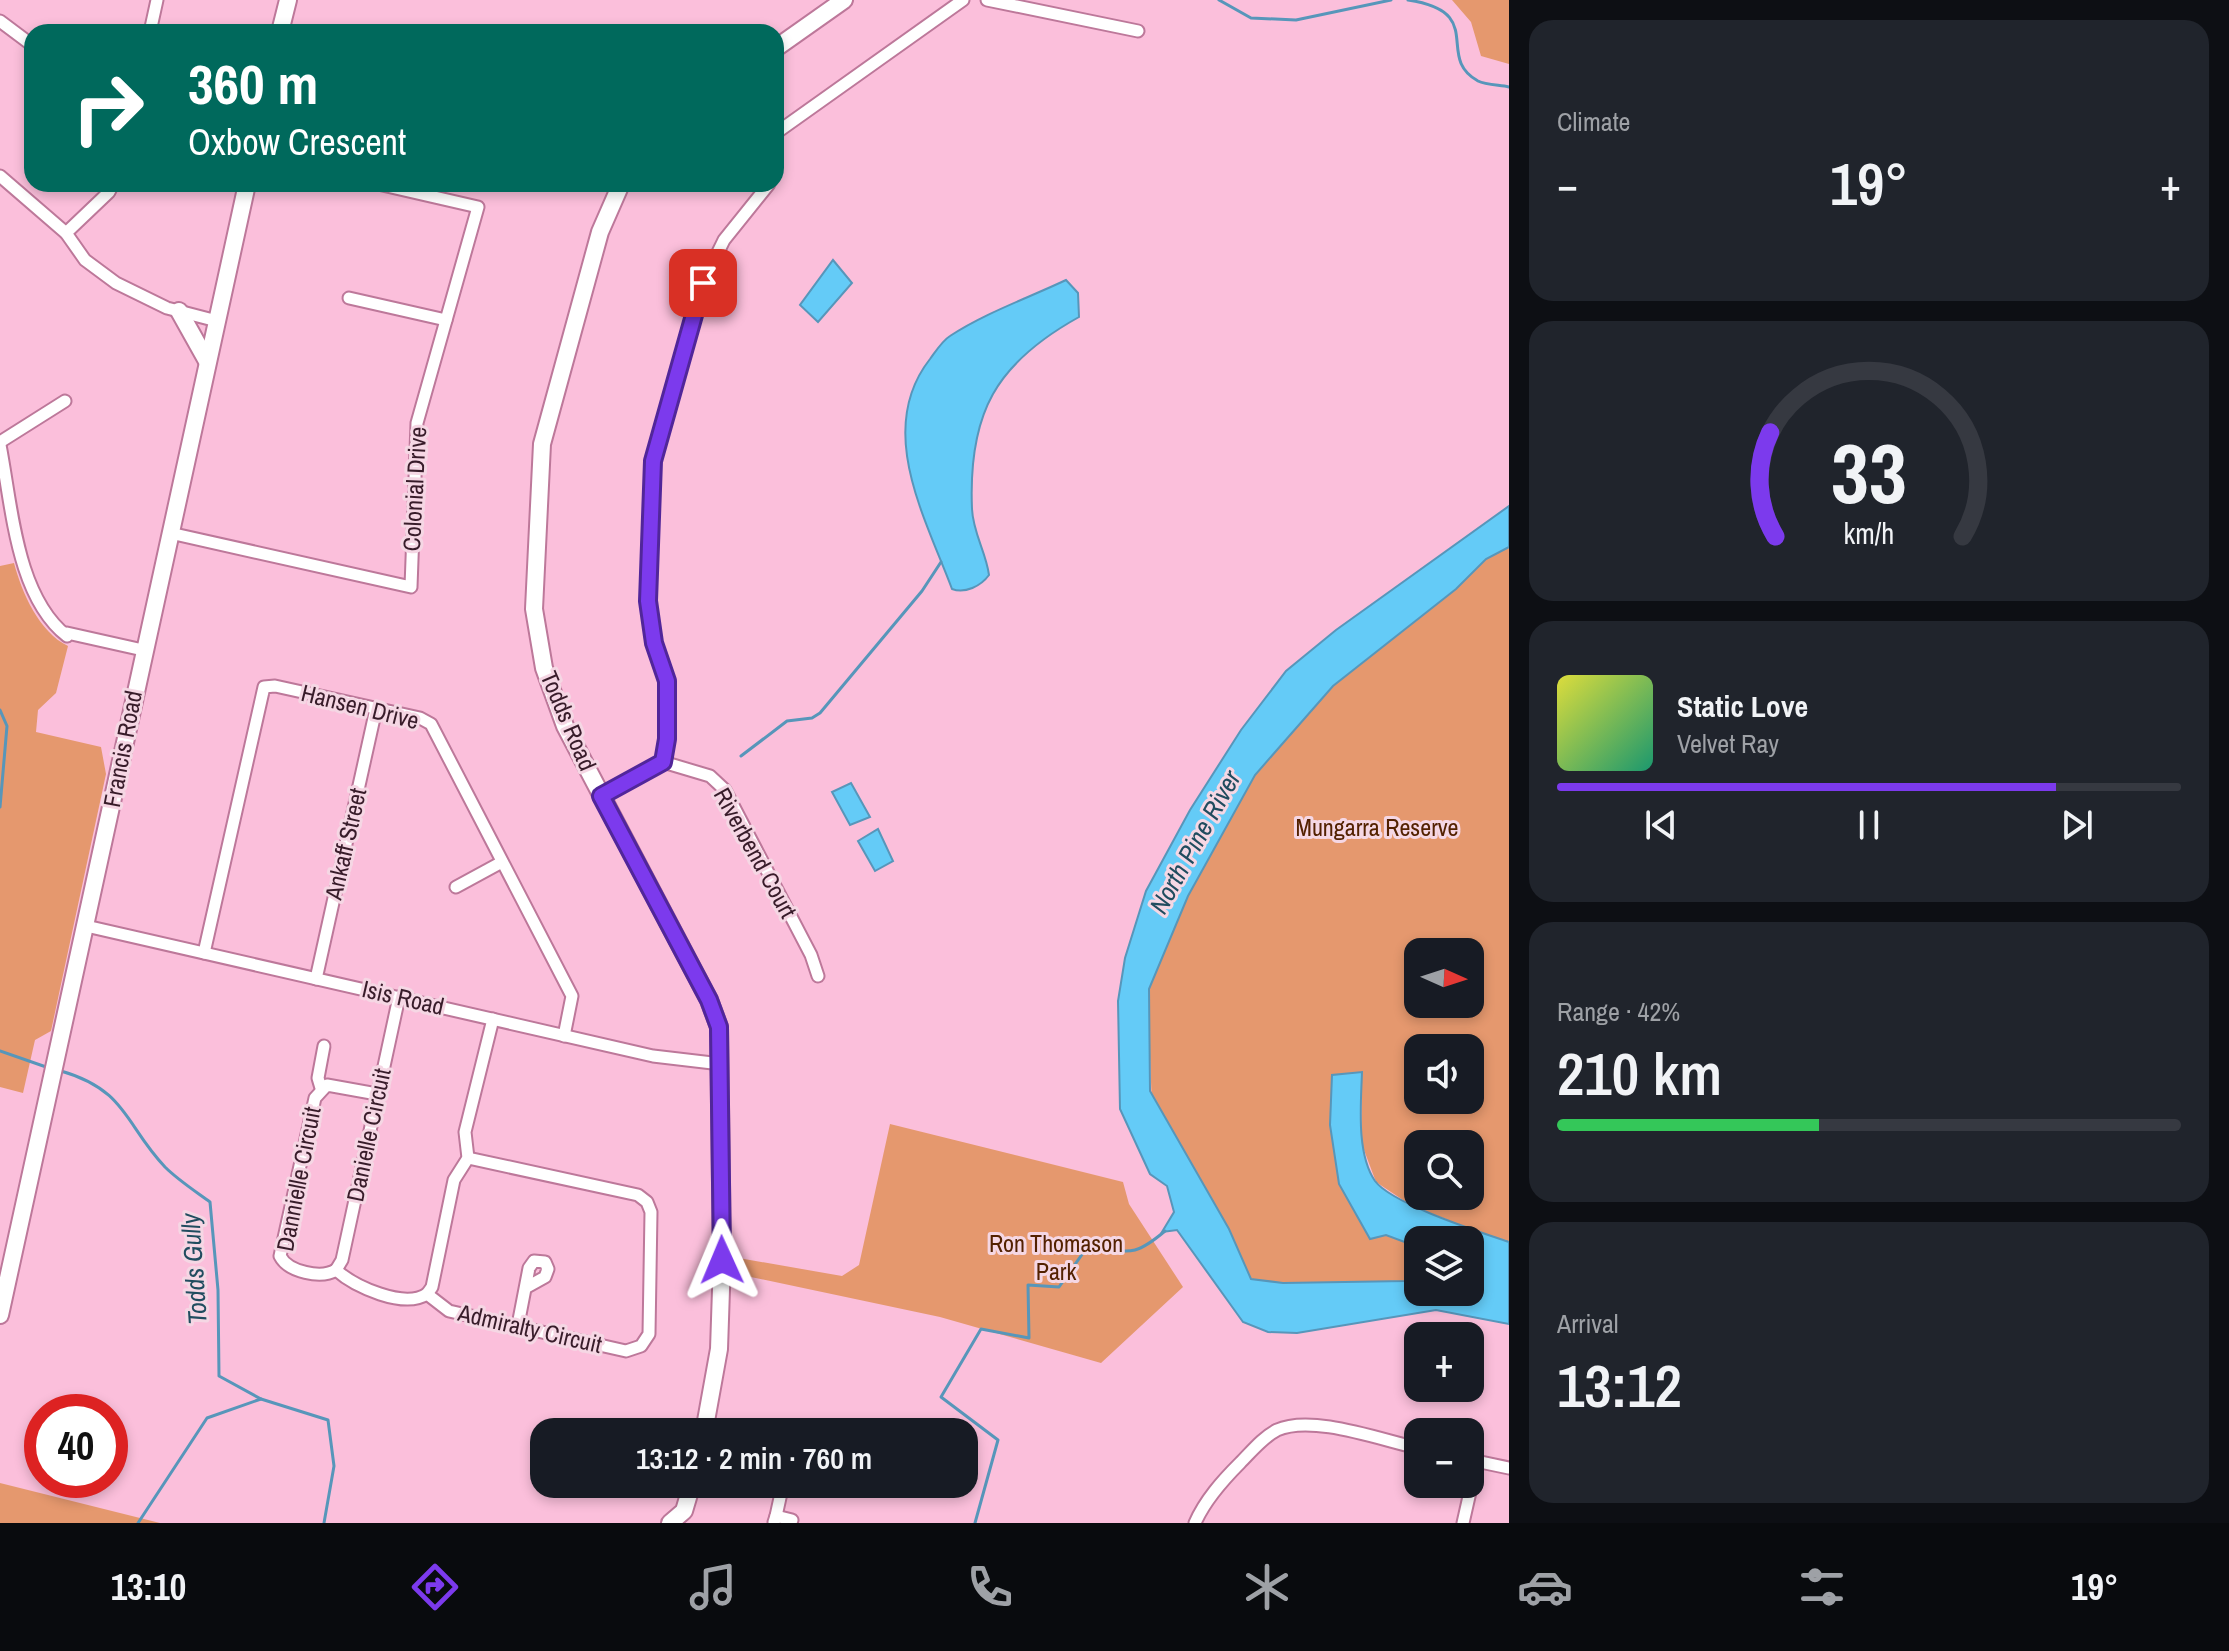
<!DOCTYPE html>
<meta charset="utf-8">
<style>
body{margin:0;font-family:"Archivo Narrow",sans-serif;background:#20242c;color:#f1f3f6;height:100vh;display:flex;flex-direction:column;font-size:30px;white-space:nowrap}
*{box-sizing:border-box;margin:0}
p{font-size:26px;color:#9ea1a6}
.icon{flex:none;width:44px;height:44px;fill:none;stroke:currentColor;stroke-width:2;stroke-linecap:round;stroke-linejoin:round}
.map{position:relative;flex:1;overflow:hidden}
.sheet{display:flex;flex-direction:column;gap:20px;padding:20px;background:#0d0f14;width:720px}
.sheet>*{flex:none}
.top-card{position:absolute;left:24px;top:24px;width:760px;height:168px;border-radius:24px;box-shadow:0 4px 12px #0003;background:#00695c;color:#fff;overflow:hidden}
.needle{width:52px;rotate:93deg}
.buttons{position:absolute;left:1404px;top:938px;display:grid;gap:16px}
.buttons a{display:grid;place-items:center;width:80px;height:80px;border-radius:16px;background:#171b24;box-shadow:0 4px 12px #0003;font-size:40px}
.speed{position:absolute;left:24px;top:1394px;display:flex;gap:16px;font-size:40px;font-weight:700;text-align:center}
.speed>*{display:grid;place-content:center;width:104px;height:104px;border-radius:50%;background:#171b24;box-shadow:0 4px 12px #0003;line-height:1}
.speed .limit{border:12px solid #d22;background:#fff;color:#111}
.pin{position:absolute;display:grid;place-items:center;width:68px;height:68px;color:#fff;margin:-34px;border-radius:16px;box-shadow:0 4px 12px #0006}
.me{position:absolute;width:88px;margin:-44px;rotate:359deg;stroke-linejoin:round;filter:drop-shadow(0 0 6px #0008)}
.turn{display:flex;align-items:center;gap:28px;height:168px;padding:0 32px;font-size:36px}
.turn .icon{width:104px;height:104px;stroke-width:2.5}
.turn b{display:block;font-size:56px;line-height:68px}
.big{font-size:60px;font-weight:600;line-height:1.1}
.sheet .widget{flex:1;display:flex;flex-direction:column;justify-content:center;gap:12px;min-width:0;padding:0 28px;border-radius:24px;background:#20242c}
.sheet .dial{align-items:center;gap:0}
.dial svg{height:208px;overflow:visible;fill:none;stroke:#363941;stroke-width:7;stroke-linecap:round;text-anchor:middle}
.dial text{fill:#f1f3f6;stroke:none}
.song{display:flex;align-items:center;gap:24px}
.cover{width:96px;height:96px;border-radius:12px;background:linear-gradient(135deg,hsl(60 70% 55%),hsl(160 70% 35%))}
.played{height:8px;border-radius:4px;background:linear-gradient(90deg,#7c3aed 80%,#363941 80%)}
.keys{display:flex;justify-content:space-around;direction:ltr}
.heat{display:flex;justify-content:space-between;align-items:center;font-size:44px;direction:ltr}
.charge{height:12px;border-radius:6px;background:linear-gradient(90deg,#34c759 42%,#363941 0)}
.trip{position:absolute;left:530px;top:1418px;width:448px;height:80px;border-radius:24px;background:#171b24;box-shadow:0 4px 12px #0003;font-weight:600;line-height:80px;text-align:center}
.tabs{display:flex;height:128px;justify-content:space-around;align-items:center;background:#090b0e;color:#9ea1a6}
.tabs .icon{width:56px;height:56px}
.tabs .current{color:#7c3aed}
.tabs b{font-size:36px;color:#f1f3f6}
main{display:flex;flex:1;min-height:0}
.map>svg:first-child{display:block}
.green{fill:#e5986e;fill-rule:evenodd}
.water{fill:#64cbf7;stroke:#5796ba;stroke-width:2}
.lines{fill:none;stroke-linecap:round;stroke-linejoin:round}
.stream{stroke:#5796ba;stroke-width:3}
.street-casing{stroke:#bd789a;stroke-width:15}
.secondary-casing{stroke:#bd789a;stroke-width:20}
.street{stroke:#fff;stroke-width:11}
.secondary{stroke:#fff;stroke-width:16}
.route-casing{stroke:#51269a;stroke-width:20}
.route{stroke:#7c3aed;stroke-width:14}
.labels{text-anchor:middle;stroke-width:6;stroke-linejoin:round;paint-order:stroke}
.street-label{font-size:24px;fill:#381c2a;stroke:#f5d7e4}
.park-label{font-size:24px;fill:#532100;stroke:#f5d7e4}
.water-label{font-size:26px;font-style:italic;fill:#204c5f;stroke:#f5d7e4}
</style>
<main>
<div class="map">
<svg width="1509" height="1523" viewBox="0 0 1509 1523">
<rect width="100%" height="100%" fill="#fbbfdb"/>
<g class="green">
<polygon points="1452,0 1509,0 1509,64 1481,56 1471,22"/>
<path d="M1509,547V1242L1459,1229L1446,1219L1412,1206L1376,1182L1361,1142L1362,1073L1333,1075L1330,1125L1386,1235L1418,1247V1278L1406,1281L1283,1283L1251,1279L1229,1229L1152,1107L1147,980L1188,896L1270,746L1333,686L1456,589L1486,559ZM1418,952H1470V1004H1418ZM1418,1048H1470V1100H1418ZM1418,1144H1470V1196H1418Z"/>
<path d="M14,563C22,593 39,632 68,646L56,693L38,710L36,732L101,747L106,774L51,1031L35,1040L23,1093L0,1087V566Z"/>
<polygon points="890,1124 1123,1182 1129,1204 1183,1287 1101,1363 940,1317 732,1273 733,1257 842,1276 859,1265"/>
<polygon points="0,1483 160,1523 0,1523"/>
</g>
<g class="water">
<polygon points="833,260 852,283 818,322 800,305"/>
<path d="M1066,280L1078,293L1079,317C996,363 968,413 972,509C973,533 986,552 989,575C981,586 965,594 952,589C925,517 875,429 930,359C936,351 942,341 950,336C985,313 1028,298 1066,280Z"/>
<path d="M1509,506V547L1486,559L1456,589L1333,686L1255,775L1188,896L1149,989L1150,1091L1229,1229L1251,1279L1283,1283L1406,1281L1418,1278V1292H1470V1240H1418V1247L1386,1235L1370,1239L1339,1184L1330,1125L1332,1075L1362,1072C1361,1104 1356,1153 1375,1181C1392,1204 1480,1232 1509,1242V1324L1436,1310L1297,1333L1268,1332L1243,1322L1177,1230L1162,1232L1174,1212L1167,1186L1150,1174L1120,1109L1118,1001L1125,958L1146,891L1190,810L1241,730L1286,671L1336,630Z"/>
<polygon points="851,783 870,817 850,825 832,792"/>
<polygon points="878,829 893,861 875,871 858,841"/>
</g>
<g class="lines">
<g class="stream">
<polyline points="1219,0 1251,18 1296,20 1391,0"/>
<path d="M1408,0C1488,12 1434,57 1478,81C1486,85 1500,85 1509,87"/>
<polyline points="0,710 7,726 0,807"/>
<polyline points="741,756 787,721 812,718 820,713 922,591 941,562"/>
<polyline points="0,1051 49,1068"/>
<path d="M61,1071C127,1090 125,1125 165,1167C178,1180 195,1191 210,1202L218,1290L219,1376L261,1399L328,1420L334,1466L324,1523"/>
<polyline points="138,1523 207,1418 261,1399"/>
<path d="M975,1523L998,1440L941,1397L981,1329L1029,1338L1028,1285L1059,1287L1088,1246C1129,1251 1132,1259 1165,1231"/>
</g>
<defs>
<g id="street">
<polyline points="987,0 1138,31"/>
<polyline points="0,21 32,45"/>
<polyline points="150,32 157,0"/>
<polyline points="776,133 963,0"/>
<polyline points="0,176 66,233 85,260 116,283 167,308 217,321"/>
<polyline points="66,233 109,192 113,184"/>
<polyline points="349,298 446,320"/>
<polyline points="0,442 65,401"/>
<path d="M0,445C12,506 16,596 67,636V633L143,650"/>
<polyline points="170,533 411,587 417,423 478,207 378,184"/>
<polyline points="663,762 710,776 725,790 811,955 818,976"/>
<polyline points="601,796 663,762 667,739 667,681 654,643 648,601 653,461 703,283 724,240 769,184"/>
<polyline points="456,887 502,862"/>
<polyline points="86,926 653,1056 721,1064"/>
<polyline points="204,953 264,687 275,686 420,718 431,724 572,996 564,1036"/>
<polyline points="316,979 376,709"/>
<polyline points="321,1088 318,1078 324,1046"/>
<path d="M336,1270C321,1279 288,1272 280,1256L315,1098L327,1085L377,1094"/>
<polyline points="336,1270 342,1260 399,997"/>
<path d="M336,1270C355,1287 404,1309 427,1294"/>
<polyline points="427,1294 449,1311 626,1351 641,1346 649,1334 651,1212 647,1202 638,1195 468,1158"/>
<polyline points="427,1294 432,1287 454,1180 468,1158 465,1132 493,1019"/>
<polyline points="518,1325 529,1268 534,1261 545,1262 548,1269 545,1277 527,1287"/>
<polyline points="1471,1460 1509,1468"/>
<polyline points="776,1516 783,1484"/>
<polyline points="774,1522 776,1516 792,1520"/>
<path d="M1195,1523C1205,1500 1222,1481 1240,1463C1251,1452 1263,1437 1277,1430C1312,1414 1381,1440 1418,1448"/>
<polyline points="1463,1523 1477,1461"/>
</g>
<g id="secondary">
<polyline points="280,32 288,0"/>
<polyline points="776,48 844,0"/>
<polyline points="621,184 600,232 542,444 534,609 544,668 565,726 709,1000 719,1027 722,1260 719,1349 704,1432"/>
<polyline points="179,311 207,361"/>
<polyline points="0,1315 247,184"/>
<polyline points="670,1523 684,1511 692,1484"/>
</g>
</defs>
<use href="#street" class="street-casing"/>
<use href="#secondary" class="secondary-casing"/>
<use href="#street" class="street"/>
<use href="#secondary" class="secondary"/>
</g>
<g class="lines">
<defs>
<polyline id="route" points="703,283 653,461 648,601 654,643 667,681 667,739 663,762 601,796 709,1000 719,1027 722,1260"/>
</defs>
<use href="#route" class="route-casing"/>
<use href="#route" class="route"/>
</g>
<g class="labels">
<g class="street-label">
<text transform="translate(415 489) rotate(-87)" y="8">Colonial Drive</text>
<text transform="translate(360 707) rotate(14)" y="8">Hansen Drive</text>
<text transform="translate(568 721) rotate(67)" y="8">Todds Road</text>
<text transform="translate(123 749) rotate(-79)" y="8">Francis Road</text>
<text transform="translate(346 844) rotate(-77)" y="8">Ankaff Street</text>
<text transform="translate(755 853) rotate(61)" y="8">Riverbend Court</text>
<text transform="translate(403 998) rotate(13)" y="8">Isis Road</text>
<text transform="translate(369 1135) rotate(-78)" y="8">Danielle Circuit</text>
<text transform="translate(299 1179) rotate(-79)" y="8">Dannielle Circuit</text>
<text transform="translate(530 1329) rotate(13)" y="8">Admiralty Circuit</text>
</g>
<g class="park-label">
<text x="1377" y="836">Mungarra Reserve</text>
<text x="1056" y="1252">Ron Thomason<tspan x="1056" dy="28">Park</tspan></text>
</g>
<g class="water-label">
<text transform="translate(1195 842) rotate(-61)" y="9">North Pine River</text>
<text transform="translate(194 1269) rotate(-94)" y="9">Todds Gully</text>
</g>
</g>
</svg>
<div class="buttons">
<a><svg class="needle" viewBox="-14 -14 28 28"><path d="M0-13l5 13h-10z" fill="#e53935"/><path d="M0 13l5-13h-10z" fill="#9ea1a6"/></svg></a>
<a><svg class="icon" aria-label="sound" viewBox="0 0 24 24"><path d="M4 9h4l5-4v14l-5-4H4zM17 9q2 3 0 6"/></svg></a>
<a><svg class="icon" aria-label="search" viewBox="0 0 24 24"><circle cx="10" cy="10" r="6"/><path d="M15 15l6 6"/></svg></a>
<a><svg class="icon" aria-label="layers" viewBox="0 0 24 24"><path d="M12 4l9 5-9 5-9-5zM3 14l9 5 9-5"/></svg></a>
<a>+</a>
<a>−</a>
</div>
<div class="speed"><div class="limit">40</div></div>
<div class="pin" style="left:703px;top:283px;background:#d93025"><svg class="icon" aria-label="arrive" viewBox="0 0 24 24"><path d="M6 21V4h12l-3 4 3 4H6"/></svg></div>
<svg class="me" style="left:722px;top:1260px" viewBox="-20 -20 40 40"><path d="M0-17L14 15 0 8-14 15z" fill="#7c3aed" stroke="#fff" stroke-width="4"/></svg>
<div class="trip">13:12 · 2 min · 760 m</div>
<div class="top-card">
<div class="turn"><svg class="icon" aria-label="right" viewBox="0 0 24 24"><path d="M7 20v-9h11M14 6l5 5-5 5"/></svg><div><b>360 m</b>Oxbow Crescent</div></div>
</div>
</div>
<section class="sheet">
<div class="widget"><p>Climate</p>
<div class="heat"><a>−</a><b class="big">19°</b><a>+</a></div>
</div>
<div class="widget dial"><svg viewBox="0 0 100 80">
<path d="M14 69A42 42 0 1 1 86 69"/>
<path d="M14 69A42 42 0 0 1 12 29" stroke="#7c3aed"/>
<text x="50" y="56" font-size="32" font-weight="700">33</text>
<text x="50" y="72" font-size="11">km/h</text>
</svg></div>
<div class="widget">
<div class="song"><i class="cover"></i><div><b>Static Love</b><p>Velvet Ray</p></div></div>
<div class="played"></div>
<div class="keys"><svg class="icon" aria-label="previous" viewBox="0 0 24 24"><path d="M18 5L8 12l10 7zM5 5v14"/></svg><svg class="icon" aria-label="pause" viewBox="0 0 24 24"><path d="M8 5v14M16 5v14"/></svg><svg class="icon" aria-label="next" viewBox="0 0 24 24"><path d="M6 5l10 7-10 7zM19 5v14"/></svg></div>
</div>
<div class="widget"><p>Range · 42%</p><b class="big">210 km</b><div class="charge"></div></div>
<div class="widget"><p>Arrival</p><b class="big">13:12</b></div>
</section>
</main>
<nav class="tabs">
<b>13:10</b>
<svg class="icon current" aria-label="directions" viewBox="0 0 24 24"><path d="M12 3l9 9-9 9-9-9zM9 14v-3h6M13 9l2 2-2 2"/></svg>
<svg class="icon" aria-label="music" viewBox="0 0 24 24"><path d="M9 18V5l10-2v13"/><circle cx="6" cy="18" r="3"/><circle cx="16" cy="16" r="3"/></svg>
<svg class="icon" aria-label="phone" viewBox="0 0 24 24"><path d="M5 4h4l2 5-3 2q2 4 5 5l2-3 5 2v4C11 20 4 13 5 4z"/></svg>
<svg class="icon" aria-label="climate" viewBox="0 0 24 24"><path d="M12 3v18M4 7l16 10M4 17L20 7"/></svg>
<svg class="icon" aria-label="car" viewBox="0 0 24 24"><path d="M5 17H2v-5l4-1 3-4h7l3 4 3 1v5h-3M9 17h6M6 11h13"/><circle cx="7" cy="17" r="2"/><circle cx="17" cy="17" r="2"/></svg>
<svg class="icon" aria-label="filters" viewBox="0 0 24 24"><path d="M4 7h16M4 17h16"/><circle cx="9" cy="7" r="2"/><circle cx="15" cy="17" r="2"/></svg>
<b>19°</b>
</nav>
